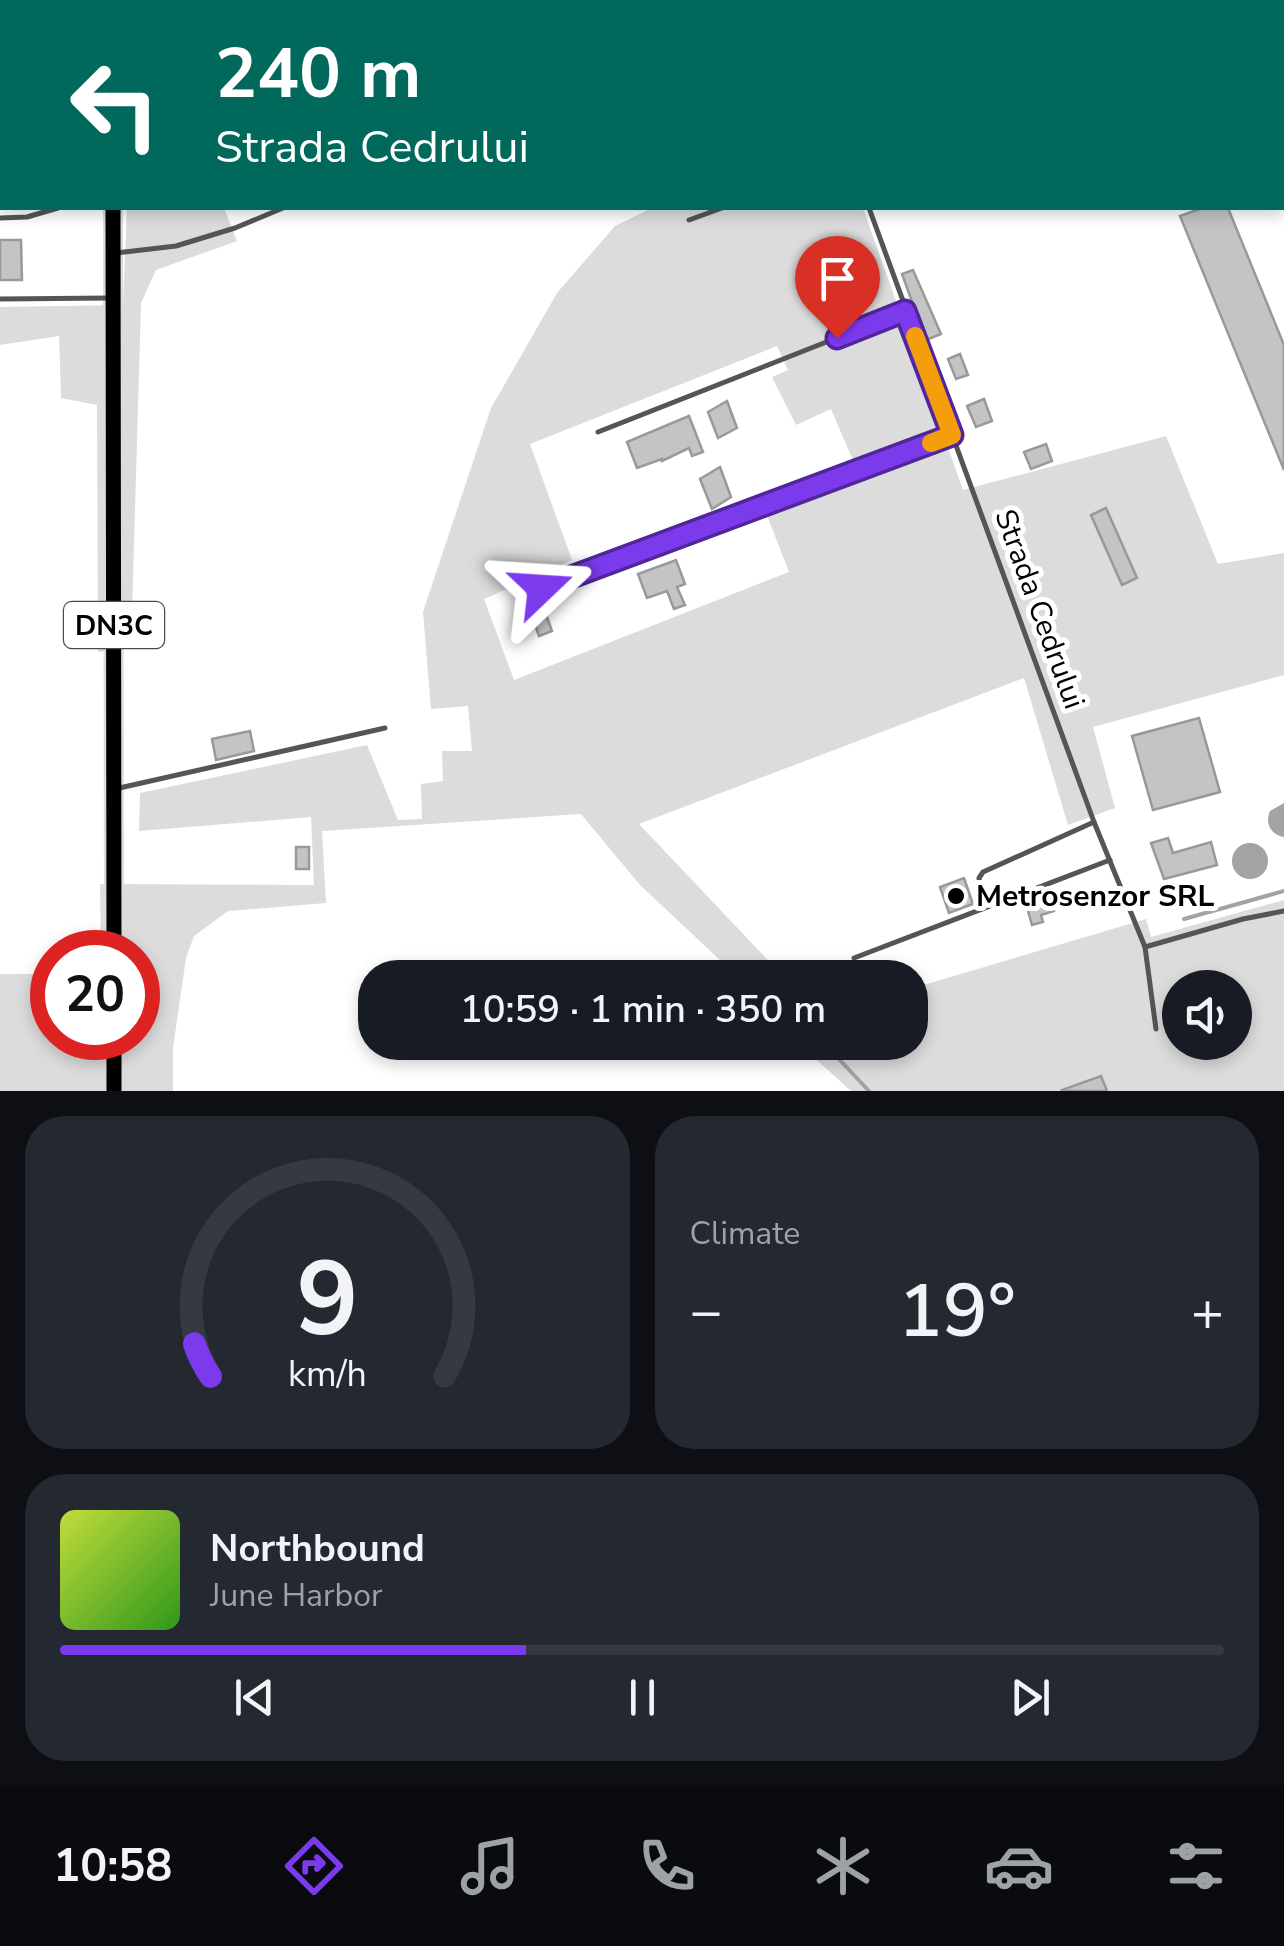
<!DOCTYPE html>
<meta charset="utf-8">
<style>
body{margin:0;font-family:"Nunito Sans",sans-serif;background:#242831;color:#f1f3f6;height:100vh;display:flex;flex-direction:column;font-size:38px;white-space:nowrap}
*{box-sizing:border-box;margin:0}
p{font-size:32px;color:#9ea1a6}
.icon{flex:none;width:55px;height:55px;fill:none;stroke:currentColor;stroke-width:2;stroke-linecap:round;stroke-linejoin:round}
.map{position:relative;height:1091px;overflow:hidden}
.panel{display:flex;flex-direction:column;gap:25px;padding:25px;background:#0d0f14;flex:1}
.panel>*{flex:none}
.banner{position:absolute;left:0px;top:0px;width:1285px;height:210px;box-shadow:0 5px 15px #0003;background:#00695c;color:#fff;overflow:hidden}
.fabs{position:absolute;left:1162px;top:970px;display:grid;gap:20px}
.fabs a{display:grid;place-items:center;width:90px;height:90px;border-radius:50%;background:#171b24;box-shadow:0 5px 15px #0003;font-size:50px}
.speed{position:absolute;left:30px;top:930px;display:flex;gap:20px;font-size:50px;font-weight:700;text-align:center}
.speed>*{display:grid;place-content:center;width:130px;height:130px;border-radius:50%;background:#171b24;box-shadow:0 5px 15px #0003;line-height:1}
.speed .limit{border:15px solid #d22;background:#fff;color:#111}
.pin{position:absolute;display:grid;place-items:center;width:85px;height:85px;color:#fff;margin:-102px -42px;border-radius:50% 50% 50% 0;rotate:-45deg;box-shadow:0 0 10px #0007}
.pin .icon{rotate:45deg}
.me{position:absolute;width:110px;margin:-55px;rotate:70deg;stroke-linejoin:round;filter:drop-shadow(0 0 8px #0008)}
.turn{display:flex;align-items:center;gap:35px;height:210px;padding:0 50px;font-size:45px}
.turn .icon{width:130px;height:130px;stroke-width:2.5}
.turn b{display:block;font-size:70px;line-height:85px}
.big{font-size:75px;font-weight:600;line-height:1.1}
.panel .widget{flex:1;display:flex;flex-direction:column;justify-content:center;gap:15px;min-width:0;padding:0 35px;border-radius:40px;background:#242831}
.panel .dial{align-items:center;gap:0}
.dial svg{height:260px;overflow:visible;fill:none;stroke:#363941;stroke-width:7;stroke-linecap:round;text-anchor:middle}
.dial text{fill:#f1f3f6;stroke:none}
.song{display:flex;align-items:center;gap:30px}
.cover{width:120px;height:120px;border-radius:15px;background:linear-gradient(135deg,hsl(70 70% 55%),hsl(110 70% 35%))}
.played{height:10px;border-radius:5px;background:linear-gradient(90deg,#7c3aed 40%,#363941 40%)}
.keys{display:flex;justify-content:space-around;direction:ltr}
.heat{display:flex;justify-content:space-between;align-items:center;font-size:55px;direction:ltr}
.panel .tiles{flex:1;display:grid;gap:25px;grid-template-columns:1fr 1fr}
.widget:last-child{grid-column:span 2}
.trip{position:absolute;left:358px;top:960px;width:570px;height:100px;border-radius:40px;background:#171b24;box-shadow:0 5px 15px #0003;font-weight:600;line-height:100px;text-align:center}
.tab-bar{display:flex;height:160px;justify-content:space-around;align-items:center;background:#090b0e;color:#9ea1a6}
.tab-bar .icon{width:70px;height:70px}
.tab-bar .current{color:#7c3aed}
.tab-bar b{font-size:45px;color:#f1f3f6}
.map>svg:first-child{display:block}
.green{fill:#dcdcdc;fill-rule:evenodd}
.water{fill:#a3a3a3}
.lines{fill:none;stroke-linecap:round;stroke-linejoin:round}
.stream{stroke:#a3a3a3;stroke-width:4}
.building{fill:#c4c4c4;stroke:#999;stroke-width:2.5}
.primary-casing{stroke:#dbdbdb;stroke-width:20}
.service{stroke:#555;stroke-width:5}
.primary{stroke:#000;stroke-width:15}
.route-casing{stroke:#51269a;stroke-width:25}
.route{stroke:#7c3aed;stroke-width:18}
.slow{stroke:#f59e0b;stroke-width:18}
.poi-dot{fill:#000;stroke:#fff;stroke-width:4}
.labels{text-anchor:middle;stroke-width:10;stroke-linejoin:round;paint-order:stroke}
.shield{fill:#fff;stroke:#4c4c4c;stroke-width:2.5}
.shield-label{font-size:28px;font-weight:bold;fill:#000}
.street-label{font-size:30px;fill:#000;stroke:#fff}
.poi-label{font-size:30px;font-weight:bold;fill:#000;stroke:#fff;text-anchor:start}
</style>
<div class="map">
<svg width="1284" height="1091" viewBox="0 0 1284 1091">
<rect width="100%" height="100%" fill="#fff"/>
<g class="green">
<polygon points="132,0 317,0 311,2"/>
<polygon points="746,0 1005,0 1006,2 740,2"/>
<polygon points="127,208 224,208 237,241 156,270 141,303 131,648 98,652 97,405 61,398 59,336 0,345 0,307 123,305"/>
<path d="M652,208H863L963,490L1166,436L1218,564L1284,553V675L1093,727L1115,808L1068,825L1024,678L639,824L784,977H738L640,885L581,814L322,831L326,903L228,911L194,936L186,958L173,1048V1091H0V974H52V1038H138V952H101L100,884L314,885L311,817L139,831L140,793L367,745L398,820L422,819L421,784L443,781L442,751H472L468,706L431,709L423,612L491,408L557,293L615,226ZM777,346L788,370L772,377L796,425L831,409L860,477L766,513L789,572L514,680L484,599L572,560L530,444Z"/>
<path d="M1284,900V1091H851L798,1043L910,1042V989L1146,919L1151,937ZM1180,988H1235V1042H1180Z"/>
</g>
<g class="water">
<path d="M1284,803V837H1283C1270,834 1265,823 1270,811Z"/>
<circle cx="1250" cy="861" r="18"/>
</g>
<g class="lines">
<g class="stream">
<polyline points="1184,919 1284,891"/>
<polyline points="823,1042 869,1091"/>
</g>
</g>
<g class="building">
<polygon points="1202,208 1228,208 1284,345 1284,470 1180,216"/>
<polygon points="0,240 21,240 22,280 0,280"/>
<polygon points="913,270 941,334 926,340 902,274"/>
<polygon points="960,354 968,375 956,379 948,359"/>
<polygon points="984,399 992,421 976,427 967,406"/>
<polygon points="727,401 737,428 718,438 708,412"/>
<polygon points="689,416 703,452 692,456 689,448 662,461 662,459 637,468 627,442"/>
<polygon points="1046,444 1052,461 1031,469 1024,452"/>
<polygon points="720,467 731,497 712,509 700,479"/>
<polygon points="1106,508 1137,578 1122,585 1091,515"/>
<polygon points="676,560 685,584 677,587 685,605 674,609 667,591 647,598 638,574"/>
<polygon points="544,609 552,631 539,636 531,613"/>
<polygon points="1199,718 1220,792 1153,810 1132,736"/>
<polygon points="250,731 254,751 216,760 212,739"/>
<polygon points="1168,838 1173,853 1211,842 1217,865 1164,879 1151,843"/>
<rect x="296" y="847" width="13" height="22"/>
<polygon points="964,878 973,904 949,913 940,887"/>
<polygon points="1050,897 1054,911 1041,915 1043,922 1032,925 1026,904"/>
<polygon points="1101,1076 1107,1091 1063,1091 1062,1090"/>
</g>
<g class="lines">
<defs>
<g id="primary">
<polyline points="114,0 114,2"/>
<polyline points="113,208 114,952"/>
<polyline points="114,1038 114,1091"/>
</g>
</defs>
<use href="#primary" class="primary-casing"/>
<g class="service">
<polyline points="89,0 89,2"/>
<polyline points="786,0 787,2"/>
<polyline points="769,2 775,0"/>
<polyline points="869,208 1094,822 1145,947 1156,1029"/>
<polyline points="0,218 27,217 58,208"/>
<polyline points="689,220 722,208"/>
<polyline points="116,253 176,246 235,228 283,208"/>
<polyline points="0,299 110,298"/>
<polyline points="598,432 905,311"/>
<polyline points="542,588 952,435"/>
<polyline points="115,789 385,728"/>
<polyline points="982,909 979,878 983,872 1094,822"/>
<polyline points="1145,947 1243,919 1284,911"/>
<polyline points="854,958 1110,860"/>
</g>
<use href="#primary" class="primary"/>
</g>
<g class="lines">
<defs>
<polyline id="route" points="542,588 952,435 905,311 837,338"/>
</defs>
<use href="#route" class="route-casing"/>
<use href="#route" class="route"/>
<polyline class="slow" points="915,336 952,435 931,443"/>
</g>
<circle class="poi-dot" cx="956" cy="896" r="10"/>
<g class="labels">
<rect class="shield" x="64" y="602" width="100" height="46" rx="8"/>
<g class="shield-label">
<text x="114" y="635">DN3C</text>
</g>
<g class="street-label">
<text transform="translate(1040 609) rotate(70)" y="10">Strada Cedrului</text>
</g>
<g class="poi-label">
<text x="976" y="906">Metrosenzor SRL</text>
</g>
</g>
</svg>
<div class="fabs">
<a><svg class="icon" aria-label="sound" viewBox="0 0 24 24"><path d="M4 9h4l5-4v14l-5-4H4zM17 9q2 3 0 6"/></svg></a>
</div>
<div class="speed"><div class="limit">20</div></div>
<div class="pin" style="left:837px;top:338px;background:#d93025"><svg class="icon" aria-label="arrive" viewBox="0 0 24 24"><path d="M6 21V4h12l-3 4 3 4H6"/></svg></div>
<svg class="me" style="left:542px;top:588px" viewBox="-20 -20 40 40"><path d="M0-17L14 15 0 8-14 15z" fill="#7c3aed" stroke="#fff" stroke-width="4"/></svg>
<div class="trip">10:59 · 1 min · 350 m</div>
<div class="banner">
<div class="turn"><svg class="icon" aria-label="left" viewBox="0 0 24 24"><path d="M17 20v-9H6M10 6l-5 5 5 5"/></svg><div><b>240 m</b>Strada Cedrului</div></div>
</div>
</div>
<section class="panel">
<div class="tiles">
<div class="widget dial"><svg viewBox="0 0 100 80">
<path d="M14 69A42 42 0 1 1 86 69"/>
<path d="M14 69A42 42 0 0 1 9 59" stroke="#7c3aed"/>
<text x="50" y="56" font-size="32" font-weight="700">9</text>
<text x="50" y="72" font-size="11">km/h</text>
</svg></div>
<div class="widget"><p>Climate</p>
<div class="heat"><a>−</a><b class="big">19°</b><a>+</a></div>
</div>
<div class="widget">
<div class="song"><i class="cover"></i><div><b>Northbound</b><p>June Harbor</p></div></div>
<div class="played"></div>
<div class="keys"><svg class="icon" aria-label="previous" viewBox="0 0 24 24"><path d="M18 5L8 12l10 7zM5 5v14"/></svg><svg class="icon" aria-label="pause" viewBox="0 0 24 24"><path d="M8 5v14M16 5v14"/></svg><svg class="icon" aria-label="next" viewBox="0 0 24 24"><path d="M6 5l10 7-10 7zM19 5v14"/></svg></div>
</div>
</div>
</section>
<nav class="tab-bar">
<b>10:58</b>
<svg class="icon current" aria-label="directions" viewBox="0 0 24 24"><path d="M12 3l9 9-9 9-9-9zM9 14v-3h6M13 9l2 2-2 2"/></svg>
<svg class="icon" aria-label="music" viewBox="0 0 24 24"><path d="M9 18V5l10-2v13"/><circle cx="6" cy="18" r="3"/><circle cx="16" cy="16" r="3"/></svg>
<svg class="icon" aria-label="phone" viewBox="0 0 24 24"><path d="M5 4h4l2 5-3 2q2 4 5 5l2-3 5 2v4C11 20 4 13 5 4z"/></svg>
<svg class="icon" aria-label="climate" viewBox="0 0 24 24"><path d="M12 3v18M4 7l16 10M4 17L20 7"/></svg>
<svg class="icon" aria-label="car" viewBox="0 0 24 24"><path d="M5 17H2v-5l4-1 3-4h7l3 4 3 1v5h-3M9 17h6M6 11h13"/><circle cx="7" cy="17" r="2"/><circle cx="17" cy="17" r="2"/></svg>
<svg class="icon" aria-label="filters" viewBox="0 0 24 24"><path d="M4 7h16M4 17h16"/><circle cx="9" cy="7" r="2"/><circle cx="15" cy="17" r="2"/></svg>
</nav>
